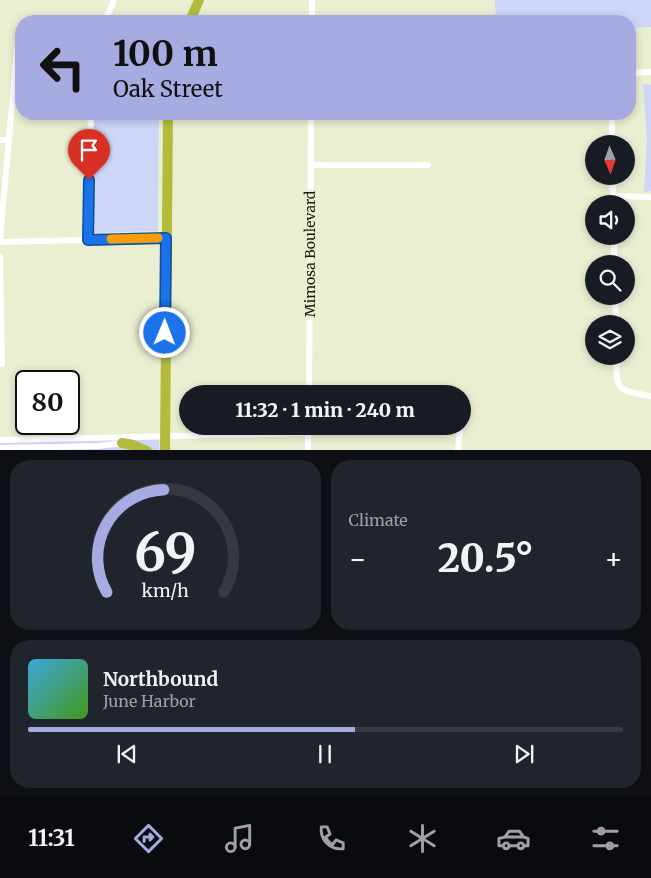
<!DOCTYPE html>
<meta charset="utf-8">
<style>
body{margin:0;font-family:Merriweather,serif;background:#20242c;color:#f1f3f6;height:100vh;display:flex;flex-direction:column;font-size:19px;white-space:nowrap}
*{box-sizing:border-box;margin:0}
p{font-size:16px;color:#9ea1a6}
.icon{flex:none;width:28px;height:28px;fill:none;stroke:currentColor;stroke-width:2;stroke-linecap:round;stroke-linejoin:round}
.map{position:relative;height:450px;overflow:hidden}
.details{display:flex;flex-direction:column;gap:10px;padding:10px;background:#0d0f14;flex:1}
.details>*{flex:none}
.banner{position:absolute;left:15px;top:15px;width:621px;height:105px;border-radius:20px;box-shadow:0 2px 8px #0003;background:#a6abe1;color:#111;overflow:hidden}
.needle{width:32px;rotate:178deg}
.controls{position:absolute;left:585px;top:135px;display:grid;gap:10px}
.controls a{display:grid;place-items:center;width:50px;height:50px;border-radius:50%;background:#171b24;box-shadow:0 2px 8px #0003;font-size:25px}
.speed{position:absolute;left:15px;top:370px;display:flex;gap:10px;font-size:25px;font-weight:700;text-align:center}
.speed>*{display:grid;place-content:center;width:65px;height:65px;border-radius:50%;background:#171b24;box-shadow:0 2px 8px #0003;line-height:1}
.speed .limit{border:2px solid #111;border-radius:8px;background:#fff;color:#111}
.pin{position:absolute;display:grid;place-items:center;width:42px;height:42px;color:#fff;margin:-51px -21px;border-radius:50% 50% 50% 0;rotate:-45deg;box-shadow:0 0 5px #0007}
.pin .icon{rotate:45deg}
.me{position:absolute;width:55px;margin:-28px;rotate:1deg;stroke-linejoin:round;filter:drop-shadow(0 0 4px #0008)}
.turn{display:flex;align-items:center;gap:18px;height:105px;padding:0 15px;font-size:22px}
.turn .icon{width:65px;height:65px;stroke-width:2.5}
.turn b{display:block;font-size:35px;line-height:42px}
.big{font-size:38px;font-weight:800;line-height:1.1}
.details .card{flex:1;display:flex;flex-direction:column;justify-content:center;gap:8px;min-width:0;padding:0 18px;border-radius:20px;background:#20242c}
.details .dial{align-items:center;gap:0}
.dial svg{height:130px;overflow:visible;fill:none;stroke:#363941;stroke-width:7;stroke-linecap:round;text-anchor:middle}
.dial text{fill:#f1f3f6;stroke:none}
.song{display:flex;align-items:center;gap:15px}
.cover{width:60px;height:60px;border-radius:8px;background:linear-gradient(135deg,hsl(200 70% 55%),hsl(100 70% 35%))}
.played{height:5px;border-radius:2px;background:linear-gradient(90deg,#a6abe1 55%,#363941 55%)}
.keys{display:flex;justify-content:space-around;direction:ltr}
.heat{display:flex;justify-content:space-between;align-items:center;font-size:28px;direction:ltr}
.details .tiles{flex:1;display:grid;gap:10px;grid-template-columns:1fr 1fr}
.card:last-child{grid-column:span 2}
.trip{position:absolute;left:179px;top:385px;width:292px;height:50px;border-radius:25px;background:#171b24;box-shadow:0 2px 8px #0003;font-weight:800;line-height:50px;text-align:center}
.dock{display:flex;height:80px;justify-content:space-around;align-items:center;background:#090b0e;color:#9ea1a6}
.dock .icon{width:35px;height:35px}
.dock .current{color:#a6abe1}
.dock b{font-size:22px;color:#f1f3f6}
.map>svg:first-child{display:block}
.green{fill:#ced6f8}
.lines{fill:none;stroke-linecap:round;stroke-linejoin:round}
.minor{stroke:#fff;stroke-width:6}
.trunk{stroke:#b2bb3c;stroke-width:10}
.route-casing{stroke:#114b97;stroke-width:12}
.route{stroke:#1a73e8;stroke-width:9}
.slow{stroke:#f59e0b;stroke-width:9}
.labels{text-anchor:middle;stroke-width:5;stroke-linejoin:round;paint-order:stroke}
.street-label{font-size:14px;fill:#17180f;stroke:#eaefd2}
</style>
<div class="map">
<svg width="651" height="451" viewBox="0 0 651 451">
<rect width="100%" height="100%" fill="#eaefd2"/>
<g class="green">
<polygon points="495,0 651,0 651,27 630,28 630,21 496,21"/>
<polygon points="643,84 651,85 651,191 644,192 647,140"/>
<polygon points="94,114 159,114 158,231 91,233"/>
<polygon points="159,437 159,451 0,451 0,443"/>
</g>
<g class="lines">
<g class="minor">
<polyline points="105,21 114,0"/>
<polyline points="312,21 312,0"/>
<polyline points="630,73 651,72"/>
<polyline points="612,114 612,144"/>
<polyline points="0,140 8,140"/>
<polyline points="311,165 428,165"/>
<polyline points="613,176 613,204"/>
<polyline points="613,196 651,197"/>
<polyline points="614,236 614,264"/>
<polyline points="0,239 17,50 21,33"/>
<polyline points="88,240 91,114"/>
<polyline points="0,242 166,238"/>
<polyline points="0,257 2,364"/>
<polyline points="615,296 616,324"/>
<path d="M616,356C617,392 616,390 651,396"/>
<polyline points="309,394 311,114"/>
<polyline points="0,440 308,433"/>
<polyline points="0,448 98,446 124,443"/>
<polyline points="308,451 308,426"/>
<polyline points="458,451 460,426"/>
</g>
<g class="trunk">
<polyline points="190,21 199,0"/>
<polyline points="122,443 133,445 147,451"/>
<polyline points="165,451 168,114"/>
</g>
</g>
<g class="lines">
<defs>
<polyline id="route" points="89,180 88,240 166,238 165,333"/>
</defs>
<use href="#route" class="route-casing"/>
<use href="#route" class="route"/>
<polyline class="slow" points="111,239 158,238"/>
</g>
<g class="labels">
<g class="street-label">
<text transform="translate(310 254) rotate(-90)" y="5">Mimosa Boulevard</text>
</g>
</g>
</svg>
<div class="controls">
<a><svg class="needle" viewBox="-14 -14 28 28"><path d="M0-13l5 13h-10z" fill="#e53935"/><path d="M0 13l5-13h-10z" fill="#9ea1a6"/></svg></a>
<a><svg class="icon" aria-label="sound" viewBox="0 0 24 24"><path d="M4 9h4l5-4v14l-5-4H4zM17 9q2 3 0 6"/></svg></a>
<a><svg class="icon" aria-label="search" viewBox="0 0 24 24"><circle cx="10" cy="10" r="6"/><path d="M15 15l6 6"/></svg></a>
<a><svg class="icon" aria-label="layers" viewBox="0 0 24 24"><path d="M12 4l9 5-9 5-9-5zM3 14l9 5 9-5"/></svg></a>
</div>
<div class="speed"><div class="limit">80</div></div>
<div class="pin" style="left:89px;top:180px;background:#d93025"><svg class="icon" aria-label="arrive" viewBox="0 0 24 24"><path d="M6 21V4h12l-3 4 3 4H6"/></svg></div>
<svg class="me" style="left:165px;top:333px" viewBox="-20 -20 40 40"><circle r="17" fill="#1a73e8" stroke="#fff" stroke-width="3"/><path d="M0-11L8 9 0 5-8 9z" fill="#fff"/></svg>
<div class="trip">11:32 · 1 min · 240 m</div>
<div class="banner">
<div class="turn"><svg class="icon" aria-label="left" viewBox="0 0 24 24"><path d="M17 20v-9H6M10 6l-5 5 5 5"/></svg><div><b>100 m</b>Oak Street</div></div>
</div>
</div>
<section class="details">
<div class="tiles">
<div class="card dial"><svg viewBox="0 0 100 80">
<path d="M14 69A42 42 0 1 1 86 69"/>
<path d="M14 69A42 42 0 0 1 49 6" stroke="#a6abe1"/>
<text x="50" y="56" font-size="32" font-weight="700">69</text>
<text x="50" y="72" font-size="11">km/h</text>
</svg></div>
<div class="card"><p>Climate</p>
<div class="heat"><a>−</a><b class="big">20.5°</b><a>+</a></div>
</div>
<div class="card">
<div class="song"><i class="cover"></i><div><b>Northbound</b><p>June Harbor</p></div></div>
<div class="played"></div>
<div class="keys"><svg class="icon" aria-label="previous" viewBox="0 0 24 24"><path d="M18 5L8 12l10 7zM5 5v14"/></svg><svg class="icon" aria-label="pause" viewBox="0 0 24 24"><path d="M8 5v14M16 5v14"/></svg><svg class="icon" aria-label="next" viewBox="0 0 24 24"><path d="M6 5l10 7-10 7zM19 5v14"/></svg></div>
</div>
</div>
</section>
<nav class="dock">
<b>11:31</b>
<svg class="icon current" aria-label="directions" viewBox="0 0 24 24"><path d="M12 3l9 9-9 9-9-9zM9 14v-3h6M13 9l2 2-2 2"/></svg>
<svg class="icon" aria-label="music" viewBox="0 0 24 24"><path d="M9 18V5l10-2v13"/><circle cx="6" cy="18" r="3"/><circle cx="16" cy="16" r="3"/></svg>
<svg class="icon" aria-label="phone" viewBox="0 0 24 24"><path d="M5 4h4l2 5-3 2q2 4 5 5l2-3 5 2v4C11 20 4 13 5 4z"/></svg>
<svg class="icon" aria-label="climate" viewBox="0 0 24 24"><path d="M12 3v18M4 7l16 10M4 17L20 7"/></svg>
<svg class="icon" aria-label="car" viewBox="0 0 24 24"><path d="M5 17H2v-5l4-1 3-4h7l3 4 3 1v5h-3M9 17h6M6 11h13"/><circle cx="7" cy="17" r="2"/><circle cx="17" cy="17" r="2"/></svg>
<svg class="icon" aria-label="filters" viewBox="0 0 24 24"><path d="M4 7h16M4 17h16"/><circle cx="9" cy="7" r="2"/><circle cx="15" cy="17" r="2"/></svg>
</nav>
